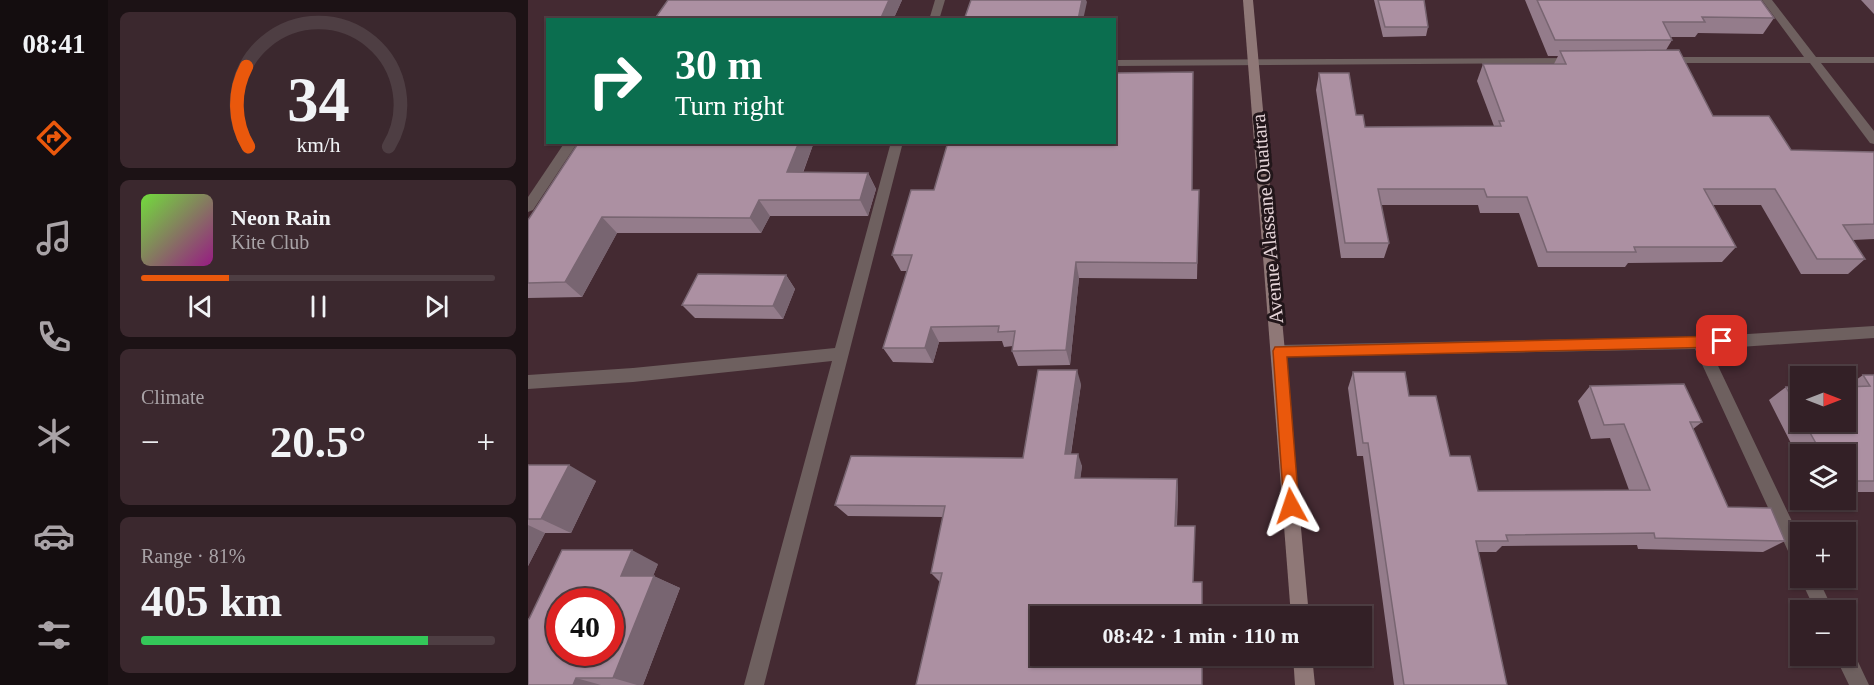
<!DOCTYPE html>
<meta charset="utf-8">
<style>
body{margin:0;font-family:Georgia,serif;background:#3b282e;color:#f1f3f6;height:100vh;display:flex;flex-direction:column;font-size:22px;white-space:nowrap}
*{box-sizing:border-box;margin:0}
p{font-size:20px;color:#a9a3a7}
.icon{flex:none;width:33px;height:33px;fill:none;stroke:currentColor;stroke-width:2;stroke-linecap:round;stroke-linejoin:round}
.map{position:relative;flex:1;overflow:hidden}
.side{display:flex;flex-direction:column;gap:12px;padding:12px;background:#1c1215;width:420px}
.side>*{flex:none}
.hud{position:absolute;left:18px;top:18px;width:570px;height:126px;border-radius:0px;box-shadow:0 2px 4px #0004,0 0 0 2px #4e3e43;background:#0b6e4f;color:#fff;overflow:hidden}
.needle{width:39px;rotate:90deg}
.fabs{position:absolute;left:1262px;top:366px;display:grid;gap:12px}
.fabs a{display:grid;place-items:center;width:66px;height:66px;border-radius:0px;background:#332026;box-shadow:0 2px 4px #0004,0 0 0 2px #4e3e43;font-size:30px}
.speed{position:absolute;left:18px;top:588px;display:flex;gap:12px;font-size:30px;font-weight:700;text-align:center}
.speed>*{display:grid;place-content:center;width:78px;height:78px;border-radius:50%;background:#332026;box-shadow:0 2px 4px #0004,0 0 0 2px #4e3e43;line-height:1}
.speed .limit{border:9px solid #d22;background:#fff;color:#111}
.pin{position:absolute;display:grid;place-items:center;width:51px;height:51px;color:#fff;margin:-26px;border-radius:12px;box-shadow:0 3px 9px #0006}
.me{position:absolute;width:66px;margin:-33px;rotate:355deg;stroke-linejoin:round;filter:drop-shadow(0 0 4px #0008)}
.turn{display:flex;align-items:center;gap:21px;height:126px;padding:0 30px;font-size:27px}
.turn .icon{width:78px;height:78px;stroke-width:2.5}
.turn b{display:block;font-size:42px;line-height:51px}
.big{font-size:45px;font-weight:700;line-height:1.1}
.side .tile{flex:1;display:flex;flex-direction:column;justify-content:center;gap:9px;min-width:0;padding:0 21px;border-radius:9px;background:#3b282e}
.side .dial{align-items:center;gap:0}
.dial svg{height:156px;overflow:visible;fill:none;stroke:#4e3e43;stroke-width:7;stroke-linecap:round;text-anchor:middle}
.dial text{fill:#f1f3f6;stroke:none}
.song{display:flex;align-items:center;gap:18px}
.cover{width:72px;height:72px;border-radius:9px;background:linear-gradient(135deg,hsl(100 70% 55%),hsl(310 70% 35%))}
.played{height:6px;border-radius:3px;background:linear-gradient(90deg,#ea580c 25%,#4e3e43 25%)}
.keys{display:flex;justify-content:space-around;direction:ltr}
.heat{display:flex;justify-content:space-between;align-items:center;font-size:33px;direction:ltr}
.charge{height:9px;border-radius:4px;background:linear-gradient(90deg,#34c759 81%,#4e3e43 0)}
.trip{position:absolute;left:502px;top:606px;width:342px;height:60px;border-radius:0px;background:#332026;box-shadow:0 2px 4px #0004,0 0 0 2px #4e3e43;font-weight:700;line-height:60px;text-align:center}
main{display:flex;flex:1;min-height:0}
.dock{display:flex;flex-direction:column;width:108px;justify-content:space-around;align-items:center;background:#140d0f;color:#a9a3a7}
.dock .icon{width:42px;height:42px}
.dock .current{color:#ea580c}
.dock b{font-size:27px;color:#f1f3f6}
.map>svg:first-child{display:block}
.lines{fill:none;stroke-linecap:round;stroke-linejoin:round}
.street{fill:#6e605f;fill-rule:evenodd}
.secondary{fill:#8f7877;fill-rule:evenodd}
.wall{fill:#947c8b}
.shaded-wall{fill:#786571}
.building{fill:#ac90a2;stroke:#786571;stroke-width:1.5;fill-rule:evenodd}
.route{fill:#ea580c;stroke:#983908;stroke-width:1.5}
.labels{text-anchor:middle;stroke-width:6;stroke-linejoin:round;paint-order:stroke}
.street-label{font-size:20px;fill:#e5d4d8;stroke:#22161a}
</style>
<main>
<nav class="dock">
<b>08:41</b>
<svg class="icon current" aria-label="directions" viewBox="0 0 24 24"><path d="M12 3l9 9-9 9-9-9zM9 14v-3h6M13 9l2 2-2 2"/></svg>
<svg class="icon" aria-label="music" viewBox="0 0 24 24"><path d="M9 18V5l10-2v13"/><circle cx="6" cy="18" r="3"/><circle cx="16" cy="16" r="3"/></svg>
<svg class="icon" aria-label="phone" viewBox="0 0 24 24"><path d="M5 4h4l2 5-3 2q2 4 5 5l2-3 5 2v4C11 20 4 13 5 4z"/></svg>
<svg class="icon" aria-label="climate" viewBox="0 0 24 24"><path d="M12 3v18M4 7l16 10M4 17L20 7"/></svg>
<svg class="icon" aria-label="car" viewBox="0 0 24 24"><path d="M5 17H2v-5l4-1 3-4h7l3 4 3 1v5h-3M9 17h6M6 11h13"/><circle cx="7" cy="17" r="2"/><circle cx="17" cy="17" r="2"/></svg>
<svg class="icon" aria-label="filters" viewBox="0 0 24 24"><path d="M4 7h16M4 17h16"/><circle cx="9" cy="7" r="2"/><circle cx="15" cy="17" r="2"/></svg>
</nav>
<section class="side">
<div class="tile dial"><svg viewBox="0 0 100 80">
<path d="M14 69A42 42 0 1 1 86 69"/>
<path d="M14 69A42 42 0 0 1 13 28" stroke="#ea580c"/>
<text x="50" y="56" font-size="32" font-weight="700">34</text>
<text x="50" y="72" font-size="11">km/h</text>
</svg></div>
<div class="tile">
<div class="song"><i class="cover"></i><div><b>Neon Rain</b><p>Kite Club</p></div></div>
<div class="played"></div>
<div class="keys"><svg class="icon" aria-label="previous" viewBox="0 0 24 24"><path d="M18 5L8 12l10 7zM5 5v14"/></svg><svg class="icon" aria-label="pause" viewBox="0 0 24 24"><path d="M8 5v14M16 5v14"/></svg><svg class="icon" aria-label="next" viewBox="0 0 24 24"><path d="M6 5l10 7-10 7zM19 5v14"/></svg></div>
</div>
<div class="tile"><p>Climate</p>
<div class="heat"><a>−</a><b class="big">20.5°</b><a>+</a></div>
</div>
<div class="tile"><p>Range · 81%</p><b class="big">405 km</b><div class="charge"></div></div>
</section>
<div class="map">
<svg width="1346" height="685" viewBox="0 0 1346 685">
<rect width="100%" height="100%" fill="#442a32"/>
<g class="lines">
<g class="street">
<polygon points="407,0 417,0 411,20 401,20"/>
<polygon points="1234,0 1244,0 1288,57 1346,57 1346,63 1293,63 1346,131 1346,144 1342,143 1282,63 1136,63 1130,60 1136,57 1276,57"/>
<polygon points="1046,58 1052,61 1050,63 586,66 586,60"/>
<polygon points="37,142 50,142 5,210 0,212 0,197"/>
<polygon points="363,142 375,142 236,685 216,685 304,361 105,382 0,389 0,375 105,368 307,348"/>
<polygon points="1346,326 1346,338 1182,349 1272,538 1272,567 1266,564 1167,349 751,357 746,355 743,351 746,347 751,345 1172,337"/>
<polygon points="1272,578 1290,578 1305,610 1287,610"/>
<polygon points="1317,646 1324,649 1341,685 1321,685 1307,656 1317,656"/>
</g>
<g class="secondary">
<polygon points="715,0 725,0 781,616 763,616"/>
<polygon points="765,656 784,656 787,685 767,685"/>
</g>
</g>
<g class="wall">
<polygon points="140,0 374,0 365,20 130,20 128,17"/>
<polygon points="846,0 896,0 900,27 898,36 855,37"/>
<polygon points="997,0 1233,0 1246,18 1235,34 1170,33 1167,37 1143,37 1144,40 1138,50 1185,116 1263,150 1346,152 1346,239 1325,240 1337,259 1320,274 1273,274 1233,205 1185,205 1208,247 1194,262 1100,263 1097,267 1010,267 991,213 952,213 950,205 853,205 861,243 856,258 813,258 788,90 791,73 837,127 966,126 949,81 955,64 1026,64 1030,56 1020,56"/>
<polygon points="1333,0 1346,0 1346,14"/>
<polygon points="51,142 286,142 275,173 340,173 348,189 340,216 242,216 233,233 89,233 54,297 0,298 0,220"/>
<polygon points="664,190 671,190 669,279 551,278 542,365 490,366 484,351 485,346 476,347 474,341 411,342 405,363 365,362 355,348 379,271 373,271 364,255"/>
<polygon points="258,275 267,289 255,319 167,318 154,305"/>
<polygon points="825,372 881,396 922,456 950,491 1101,490 1082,438 1063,439 1050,401 1062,386 1174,422 1165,429 1200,507 1257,541 1235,552 1110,549 1109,545 974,546 968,552 950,552 979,685 866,685 835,456 829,456 820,388"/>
<polygon points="1335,375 1346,375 1346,492 1317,492 1317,454 1272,454 1272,461 1241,400 1258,387 1272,387 1272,422 1317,422 1318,387"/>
<polygon points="553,384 543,454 554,466 552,478 649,479 650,491 649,526 667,537 412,582 403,573 415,517 320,516 307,505 495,458"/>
<polygon points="0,465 68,481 43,533 17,533 0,566"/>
<polygon points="130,564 125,576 152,588 115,685 0,685"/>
</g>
<g class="shaded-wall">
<polygon points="361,0 374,0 365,20 352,20"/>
<polygon points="554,0 558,0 559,2 555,20 550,20"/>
<polygon points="271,142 286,142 269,188 259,172"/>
<polygon points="340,173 348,189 340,216 332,200"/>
<polygon points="231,200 242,216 233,233 222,218"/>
<polygon points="74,217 89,233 54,297 37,282"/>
<polygon points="548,262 551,278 542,365 538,350"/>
<polygon points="258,275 267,289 255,319 245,306"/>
<polygon points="403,327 411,342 405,363 397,348"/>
<polygon points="549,370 553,384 541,466 537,454"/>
<polygon points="550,454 554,466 551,490 547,478"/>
<polygon points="41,465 68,481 43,533 13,519"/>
<polygon points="649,479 650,491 648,537 647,526"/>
<polygon points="0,525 17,533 0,566"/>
<polygon points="104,550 130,564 120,588 93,576"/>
<polygon points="126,576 152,588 115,685 109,685 85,678"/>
<polygon points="48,678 73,685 45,685"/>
</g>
<g class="building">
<polygon points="140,0 361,0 352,20 197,20 198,17 128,17"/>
<polygon points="443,0 554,0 550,20 436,20"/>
<polygon points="850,0 896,0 900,27 857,27"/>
<polygon points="1009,0 1233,0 1246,18 1174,17 1177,22 1135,22 1144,40 1027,40"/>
<polygon points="1151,50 1185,116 1241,116 1263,150 1346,152 1346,224 1315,225 1337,259 1289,259 1247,189 1176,189 1208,247 1106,247 1108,252 1019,252 999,197 959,197 956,189 850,189 861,243 817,243 791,73 821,73 828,115 835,115 837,127 973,126 971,121 976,121 955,64 1038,64 1032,51"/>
<polygon points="665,72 664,190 671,190 669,263 548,262 538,350 484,351 487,331 470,332 471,326 403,327 397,348 355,348 384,255 364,255 383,190 406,190 420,142 586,142 586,73"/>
<polygon points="51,142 271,142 259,172 340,173 332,200 231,200 222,218 74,217 37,282 0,283 0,220"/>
<polygon points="170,274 258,275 245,306 154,305"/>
<polygon points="510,370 549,370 537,454 550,454 547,478 649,479 647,526 667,526 665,582 674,582 674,616 513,616 513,656 674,656 674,685 388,685 414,573 403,573 417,506 307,505 323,456 495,458"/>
<polygon points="825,372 877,372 881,396 908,396 922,456 942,456 950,491 1122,490 1096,424 1076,425 1062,386 1156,384 1174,422 1162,422 1200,507 1243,508 1257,541 1127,538 1126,533 978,535 980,541 948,541 979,685 876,685 840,443 835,443"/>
<polygon points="1335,375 1346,375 1346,481 1317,481 1317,454 1294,454 1276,422 1317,422 1317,387 1342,386"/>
<polygon points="1258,387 1272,387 1272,413"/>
<polygon points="0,465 41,465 13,519 0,519"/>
<path d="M34,550H104L93,576H126L85,678H48L45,685H0V619H1ZM32,602H82V652H32Z"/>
</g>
<polygon class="route" points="1194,336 1199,337 1201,341 1199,345 1194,347 759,357 771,506 769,511 763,513 758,511 756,506 745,351 747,347"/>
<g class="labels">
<g class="street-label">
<text transform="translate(739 219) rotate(-95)" y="7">Avenue Alassane Ouattara</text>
</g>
</g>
</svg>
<div class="fabs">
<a><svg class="needle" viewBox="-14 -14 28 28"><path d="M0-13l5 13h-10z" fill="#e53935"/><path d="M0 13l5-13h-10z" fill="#a9a3a7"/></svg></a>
<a><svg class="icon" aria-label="layers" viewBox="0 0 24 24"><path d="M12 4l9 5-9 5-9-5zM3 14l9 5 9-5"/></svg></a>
<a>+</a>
<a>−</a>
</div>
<div class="speed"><div class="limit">40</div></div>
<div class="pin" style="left:1194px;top:341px;background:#d93025"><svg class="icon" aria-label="arrive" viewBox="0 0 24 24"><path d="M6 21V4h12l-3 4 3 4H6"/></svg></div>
<svg class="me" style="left:763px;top:506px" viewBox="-20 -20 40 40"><path d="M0-17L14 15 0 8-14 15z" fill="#ea580c" stroke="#fff" stroke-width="4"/></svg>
<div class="trip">08:42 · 1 min · 110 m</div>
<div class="hud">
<div class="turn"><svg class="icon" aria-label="right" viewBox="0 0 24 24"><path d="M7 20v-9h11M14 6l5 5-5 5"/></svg><div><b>30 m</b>Turn right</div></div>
</div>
</div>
</main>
